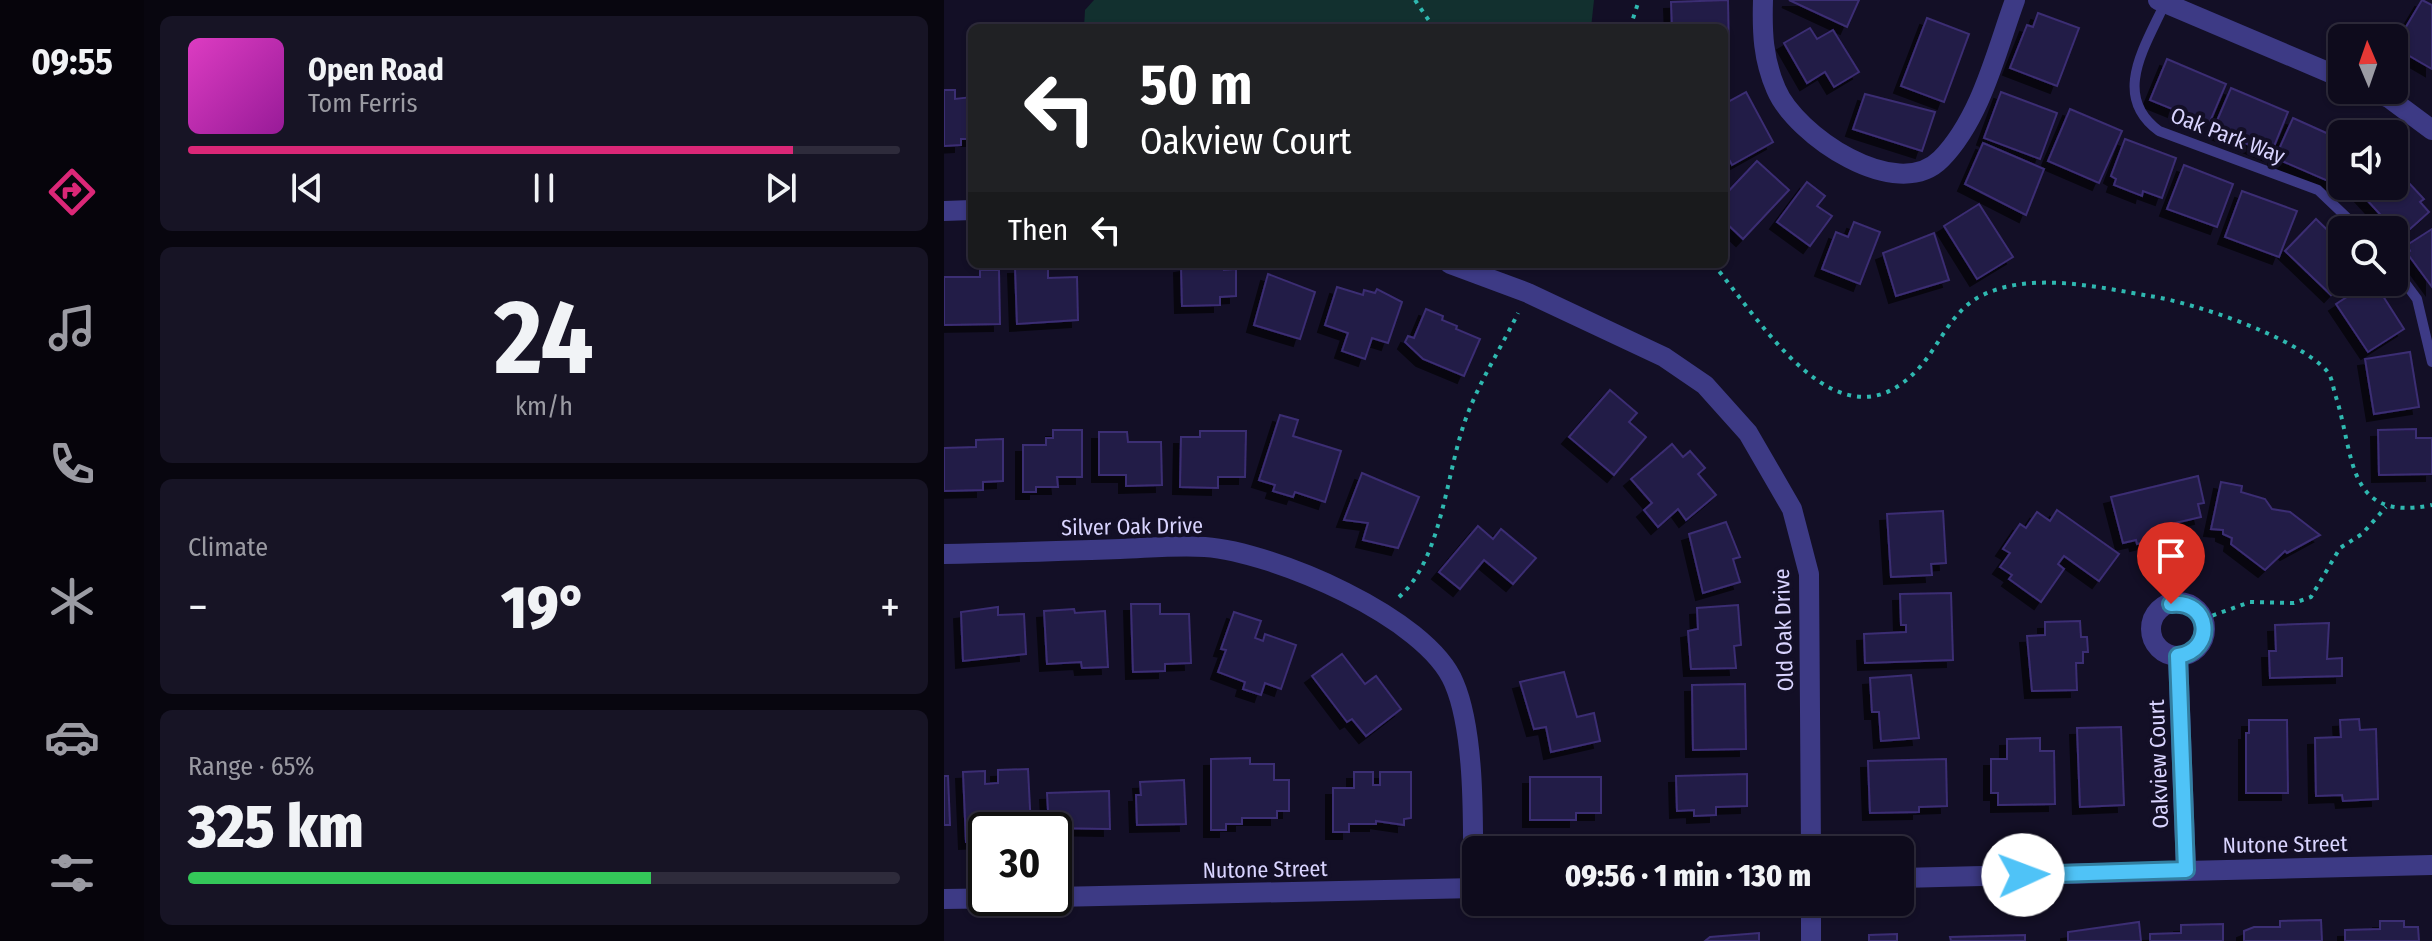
<!DOCTYPE html>
<meta charset="utf-8">
<style>
body{margin:0;font-family:"Fira Sans Condensed",sans-serif;background:#171425;color:#f1f3f6;height:100vh;display:flex;flex-direction:column;font-size:30px;white-space:nowrap}
*{box-sizing:border-box;margin:0}
p{font-size:26px;color:#9b9ba3}
.icon{flex:none;width:44px;height:44px;fill:none;stroke:currentColor;stroke-width:2;stroke-linecap:round;stroke-linejoin:round}
.map{position:relative;flex:1;overflow:hidden}
.drawer{display:flex;flex-direction:column;gap:16px;padding:16px;background:#08060f;width:800px}
.drawer>*{flex:none}
.banner{position:absolute;left:24px;top:24px;width:760px;height:244px;border-radius:12px;box-shadow:0 2px 6px #0004,0 0 0 2px #2e2b3b;background:#202124;color:#fff;overflow:hidden}
.needle{width:52px;rotate:358deg}
.fabs{position:absolute;left:1384px;top:24px;display:grid;gap:16px}
.fabs a{display:grid;place-items:center;width:80px;height:80px;border-radius:12px;background:#0e0b1c;box-shadow:0 2px 6px #0004,0 0 0 2px #2e2b3b;font-size:40px}
.speed{position:absolute;left:24px;top:812px;display:flex;gap:16px;font-size:40px;font-weight:700;text-align:center}
.speed>*{display:grid;place-content:center;width:104px;height:104px;border-radius:50%;background:#0e0b1c;box-shadow:0 2px 6px #0004,0 0 0 2px #2e2b3b;line-height:1}
.speed .limit{border:4px solid #111;border-radius:12px;background:#fff;color:#111}
.pin{position:absolute;display:grid;place-items:center;width:68px;height:68px;color:#fff;margin:-82px -34px;border-radius:50% 50% 50% 0;rotate:-45deg;box-shadow:0 0 8px #0007}
.pin .icon{rotate:45deg}
.me{position:absolute;width:88px;margin:-44px;rotate:88deg;stroke-linejoin:round;filter:drop-shadow(0 0 6px #0008)}
.turn{display:flex;align-items:center;gap:28px;height:168px;padding:0 40px;font-size:36px}
.turn .icon{width:104px;height:104px;stroke-width:2.5}
.turn b{display:block;font-size:56px;line-height:68px}
.then{display:flex;align-items:center;height:76px;padding:0 40px;background:#0003;gap:16px;font-size:30px}
.big{font-size:60px;font-weight:800;line-height:1.1}
.drawer .tile{flex:1;display:flex;flex-direction:column;justify-content:center;gap:12px;min-width:0;padding:0 28px;border-radius:12px;background:#171425}
.drawer .dial{align-items:center;gap:0}
.dial b{font-size:104px;line-height:1}
.song{display:flex;align-items:center;gap:24px}
.cover{width:96px;height:96px;border-radius:12px;background:linear-gradient(135deg,hsl(310 70% 55%),hsl(300 70% 35%))}
.played{height:8px;border-radius:4px;background:linear-gradient(90deg,#db2777 85%,#2e2b3b 85%)}
.keys{display:flex;justify-content:space-around;direction:ltr}
.heat{display:flex;justify-content:space-between;align-items:center;font-size:44px;direction:ltr}
.charge{height:12px;border-radius:6px;background:linear-gradient(90deg,#34c759 65%,#2e2b3b 0)}
.trip{position:absolute;left:518px;top:836px;width:452px;height:80px;border-radius:12px;background:#0e0b1c;box-shadow:0 2px 6px #0004,0 0 0 2px #2e2b3b;font-weight:800;line-height:80px;text-align:center}
main{display:flex;flex:1;min-height:0}
.dock{display:flex;flex-direction:column;width:144px;justify-content:space-around;align-items:center;background:#06040b;color:#9b9ba3}
.dock .icon{width:56px;height:56px}
.dock .current{color:#db2777}
.dock b{font-size:36px;color:#f1f3f6}
.map>svg:first-child{display:block}
.green{fill:#12302f}
.building{fill:#241b47;stroke:#3b2d73;stroke-width:2;filter:url(#shadow)}
.lines{fill:none;stroke-linecap:round;stroke-linejoin:round}
.path{stroke:#2fb8b0;stroke-width:4;stroke-dasharray:4 6;stroke-linecap:butt}
.lane{stroke:#3d3a85;stroke-width:10}
.street{stroke:#3d3a85;stroke-width:20}
.route-casing{stroke:#337fa1;stroke-width:20}
.route{stroke:#4fc3f7;stroke-width:14}
.labels{text-anchor:middle;stroke-width:8;stroke-linejoin:round;paint-order:stroke}
.street-label{font-size:22px;fill:#d9d4ff;stroke:#130f26}
</style>
<main>
<nav class="dock">
<b>09:55</b>
<svg class="icon current" aria-label="directions" viewBox="0 0 24 24"><path d="M12 3l9 9-9 9-9-9zM9 14v-3h6M13 9l2 2-2 2"/></svg>
<svg class="icon" aria-label="music" viewBox="0 0 24 24"><path d="M9 18V5l10-2v13"/><circle cx="6" cy="18" r="3"/><circle cx="16" cy="16" r="3"/></svg>
<svg class="icon" aria-label="phone" viewBox="0 0 24 24"><path d="M5 4h4l2 5-3 2q2 4 5 5l2-3 5 2v4C11 20 4 13 5 4z"/></svg>
<svg class="icon" aria-label="climate" viewBox="0 0 24 24"><path d="M12 3v18M4 7l16 10M4 17L20 7"/></svg>
<svg class="icon" aria-label="car" viewBox="0 0 24 24"><path d="M5 17H2v-5l4-1 3-4h7l3 4 3 1v5h-3M9 17h6M6 11h13"/><circle cx="7" cy="17" r="2"/><circle cx="17" cy="17" r="2"/></svg>
<svg class="icon" aria-label="filters" viewBox="0 0 24 24"><path d="M4 7h16M4 17h16"/><circle cx="9" cy="7" r="2"/><circle cx="15" cy="17" r="2"/></svg>
</nav>
<section class="drawer">
<div class="tile">
<div class="song"><i class="cover"></i><div><b>Open Road</b><p>Tom Ferris</p></div></div>
<div class="played"></div>
<div class="keys"><svg class="icon" aria-label="previous" viewBox="0 0 24 24"><path d="M18 5L8 12l10 7zM5 5v14"/></svg><svg class="icon" aria-label="pause" viewBox="0 0 24 24"><path d="M8 5v14M16 5v14"/></svg><svg class="icon" aria-label="next" viewBox="0 0 24 24"><path d="M6 5l10 7-10 7zM19 5v14"/></svg></div>
</div>
<div class="tile dial"><b>24</b><p>km/h</p></div>
<div class="tile"><p>Climate</p>
<div class="heat"><a>−</a><b class="big">19°</b><a>+</a></div>
</div>
<div class="tile"><p>Range · 65%</p><b class="big">325 km</b><div class="charge"></div></div>
</section>
<div class="map">
<svg width="1488" height="941" viewBox="0 0 1488 941">
<defs>
<filter id="shadow"><feDropShadow dx="-7" dy="7" stdDeviation="0" flood-color="#0009"/></filter>
</defs>
<rect width="100%" height="100%" fill="#130f26"/>
<polygon class="green" points="150,0 650,0 647,28 140,28 141,10"/>
<g class="building">
<polygon points="784,0 785,50 780,50 780,28 728,28 727,2"/>
<polygon points="845,0 915,0 903,27"/>
<polygon points="1478,0 1488,5 1488,69 1450,47"/>
<polygon points="1094,13 1135,28 1113,86 1066,68 1083,25 1089,27"/>
<polygon points="983,18 1025,34 1000,102 957,86"/>
<polygon points="866,28 873,39 889,30 915,72 890,87 881,72 863,83 840,43"/>
<polygon points="1223,59 1282,84 1265,124 1206,100"/>
<polygon points="1287,88 1344,112 1327,154 1269,130"/>
<polygon points="0,90 11,90 11,99 28,97 28,139 17,139 17,145 0,146"/>
<polygon points="802,92 829,142 788,165 780,150 780,104"/>
<polygon points="1057,92 1113,113 1096,159 1040,138"/>
<polygon points="921,94 991,112 978,151 909,129"/>
<polygon points="1126,109 1178,131 1155,183 1104,161"/>
<polygon points="1349,118 1398,140 1398,167 1391,184 1331,158"/>
<polygon points="1181,139 1232,158 1218,198 1199,191 1198,196 1170,185 1172,179 1167,176"/>
<polygon points="1039,143 1100,169 1082,215 1021,184"/>
<polygon points="813,161 845,190 799,239 780,221 780,196"/>
<polygon points="1240,165 1289,184 1273,227 1223,209"/>
<polygon points="1450,167 1480,199 1476,202 1485,212 1457,237 1410,186 1450,186"/>
<polygon points="863,182 881,196 873,206 888,216 866,246 833,222"/>
<polygon points="1298,191 1353,211 1335,257 1281,237"/>
<polygon points="1035,204 1069,257 1033,279 1000,226"/>
<polygon points="1372,219 1398,244 1399,282 1387,295 1341,251"/>
<polygon points="910,222 936,232 916,284 878,269 892,232 904,237"/>
<polygon points="1488,229 1488,287 1463,253 1466,251 1463,245"/>
<polygon points="990,233 1005,280 952,296 939,253"/>
<polygon points="248,264 280,264 280,270 292,269 292,296 276,297 276,305 238,306 237,266"/>
<polygon points="104,266 104,278 133,277 134,320 73,324 71,267"/>
<polygon points="36,270 55,270 56,324 0,325 0,277 36,277"/>
<polygon points="324,274 371,292 356,339 310,325"/>
<polygon points="1426,282 1430,282 1460,329 1424,352 1392,304"/>
<polygon points="393,287 419,295 420,290 431,293 433,289 458,302 444,343 428,338 421,359 398,351 404,333 381,325"/>
<polygon points="482,309 499,316 498,320 513,326 512,329 536,339 520,376 479,359 461,342 464,336 470,338"/>
<polygon points="1466,352 1475,407 1430,414 1421,359"/>
<polygon points="666,390 693,413 685,422 702,437 670,475 625,437"/>
<polygon points="336,415 354,420 349,436 397,451 381,502 351,492 349,497 329,491 331,485 315,480"/>
<polygon points="1472,429 1472,438 1488,438 1488,474 1435,475 1434,430"/>
<polygon points="109,430 138,430 138,477 113,477 114,487 92,487 92,492 79,492 79,445 102,445 102,438 109,438"/>
<polygon points="256,431 302,431 301,477 274,477 274,488 236,487 237,437 256,437"/>
<polygon points="155,432 183,432 184,442 217,442 218,485 182,486 182,475 155,475"/>
<polygon points="59,439 59,481 39,482 39,490 0,491 0,448 32,447 32,440"/>
<polygon points="728,444 739,457 746,451 761,468 754,474 772,495 742,520 734,509 714,527 700,510 708,503 687,479"/>
<polygon points="418,473 475,497 454,548 419,540 424,523 400,520"/>
<polygon points="1254,476 1260,503 1254,504 1257,517 1231,523 1233,534 1193,544 1192,540 1179,543 1167,497"/>
<polygon points="1277,482 1298,486 1297,492 1321,499 1328,509 1346,512 1376,535 1343,553 1341,551 1321,570 1287,544 1288,538 1279,534 1279,530 1267,529"/>
<polygon points="1113,510 1175,554 1155,581 1120,556 1114,564 1120,569 1097,602 1065,579 1068,575 1056,567 1066,553 1059,549 1076,524 1082,528 1093,512 1106,521"/>
<polygon points="999,511 1002,563 987,564 988,575 947,577 943,514"/>
<polygon points="782,522 796,557 789,559 796,582 759,593 745,534"/>
<polygon points="534,526 549,539 557,529 592,558 569,584 540,560 516,589 495,572"/>
<polygon points="1007,593 1009,660 921,663 920,634 962,632 962,625 957,625 956,594"/>
<polygon points="187,604 216,604 216,614 245,614 247,663 221,664 221,671 189,672"/>
<polygon points="794,605 797,645 790,646 792,668 747,669 744,631 754,629 753,608"/>
<polygon points="54,607 54,615 80,614 82,654 19,661 17,612"/>
<polygon points="130,609 131,613 161,611 164,667 138,668 137,662 103,664 100,611"/>
<polygon points="290,612 317,621 311,638 319,641 321,634 352,645 337,689 321,683 317,695 299,689 301,682 274,672 282,650 277,649"/>
<polygon points="1136,621 1137,637 1143,637 1144,652 1139,652 1139,663 1132,663 1133,690 1088,691 1083,636 1101,635 1101,622"/>
<polygon points="1385,623 1383,659 1398,658 1398,676 1326,678 1325,651 1332,651 1331,625"/>
<polygon points="398,654 421,684 432,676 457,709 422,736 408,719 403,722 368,676"/>
<polygon points="620,672 633,717 650,713 656,741 607,752 602,727 590,729 576,682"/>
<polygon points="967,675 975,738 937,741 935,712 928,712 926,678"/>
<polygon points="801,684 802,749 749,750 748,685"/>
<polygon points="1415,719 1416,730 1432,729 1434,799 1399,801 1398,795 1372,796 1371,738 1397,737 1396,720"/>
<polygon points="1305,720 1343,720 1344,793 1302,793 1302,733 1305,733"/>
<polygon points="1177,727 1180,805 1136,807 1133,728"/>
<polygon points="1096,738 1096,751 1110,751 1111,804 1054,805 1054,793 1047,793 1047,759 1063,759 1063,739"/>
<polygon points="306,758 306,764 330,764 330,780 345,780 345,811 333,811 333,818 298,818 298,824 282,824 282,830 267,830 267,759"/>
<polygon points="1002,759 1003,806 975,807 975,812 926,813 924,761"/>
<polygon points="84,769 87,828 42,830 42,841 22,842 19,772 41,771 41,784 54,783 54,770"/>
<polygon points="410,772 429,772 429,785 436,785 436,772 467,772 467,818 460,819 460,825 432,821 432,824 405,824 405,832 389,832 389,788 410,788"/>
<polygon points="803,774 803,806 772,807 772,815 750,816 750,810 733,811 732,776"/>
<polygon points="0,776 4,776 6,825 0,825"/>
<polygon points="586,777 657,777 657,813 632,813 632,820 586,820"/>
<polygon points="240,780 242,824 193,825 192,795 197,795 196,782"/>
<polygon points="165,791 166,829 105,828 103,793"/>
<polygon points="1377,920 1378,941 1300,941 1300,931 1310,927 1336,927 1336,921"/>
<polygon points="1436,921 1460,921 1460,927 1474,927 1475,941 1401,941 1401,930 1436,929"/>
<polygon points="1195,922 1197,941 1124,941 1124,932"/>
<polygon points="1279,924 1279,941 1206,941 1206,934 1237,933 1237,925"/>
<polygon points="815,933 815,941 761,941 766,937"/>
<polygon points="953,934 953,941 925,941 925,935"/>
<polygon points="1081,935 1081,941 1007,941 1006,937"/>
</g>
<g class="lines">
<g class="path">
<polyline points="471,0 490,28"/>
<polyline points="686,28 695,0"/>
<path d="M769,264C817,320 895,456 975,368C995,346 1006,314 1033,298C1083,270 1153,287 1206,296C1251,303 1352,337 1383,371C1388,377 1389,387 1391,394C1411,453 1400,523 1488,505"/>
<path d="M455,597C500,557 502,467 524,413C537,379 558,346 574,313"/>
<polyline points="1259,619 1306,602 1350,603 1367,597 1396,548 1418,534 1442,507"/>
</g>
<g class="lane">
<path d="M1221,3C1201,47 1167,96 1215,131L1374,190L1416,230"/>
<polyline points="1450,268 1473,299 1488,362"/>
</g>
<g class="street">
<path d="M819,0C818,32 819,59 832,89C851,135 953,204 997,159C1037,118 1052,52 1071,0"/>
<polyline points="1214,0 1398,78"/>
<polyline points="1426,90 1445,98 1488,130"/>
<polyline points="0,211 28,210"/>
<polyline points="506,264 584,293 720,357 761,385 804,433 848,509 865,574 867,850"/>
<path d="M0,554C59,553 118,551 176,549C204,548 234,545 261,547C329,552 483,617 510,683C532,734 529,831 529,888"/>
<circle cx="1234" cy="629" r="27"/>
<polyline points="1234,656 1242,870"/>
<polyline points="956,878 1488,865"/>
<polyline points="110,897 532,888"/>
<polyline points="0,899 71,898"/>
<polyline points="867,902 867,941"/>
</g>
</g>
<g class="lines">
<defs>
<path id="route" d="M1079,875L1242,870L1234,656C1272,650 1266,599 1227,604"/>
</defs>
<use href="#route" class="route-casing"/>
<use href="#route" class="route"/>
</g>
<g class="labels">
<g class="street-label">
<text transform="translate(1284 135) rotate(21)" y="8">Oak Park Way</text>
<text transform="translate(188 526) rotate(-1)" y="8">Silver Oak Drive</text>
<text transform="translate(839 630) rotate(-92)" y="8">Old Oak Drive</text>
<text transform="translate(1214 764) rotate(-92)" y="8">Oakview Court</text>
<text transform="translate(1341 844) rotate(-1)" y="8">Nutone Street</text>
<text transform="translate(321 869) rotate(-1)" y="8">Nutone Street</text>
</g>
</g>
</svg>
<div class="fabs">
<a><svg class="needle" viewBox="-14 -14 28 28"><path d="M0-13l5 13h-10z" fill="#e53935"/><path d="M0 13l5-13h-10z" fill="#9b9ba3"/></svg></a>
<a><svg class="icon" aria-label="sound" viewBox="0 0 24 24"><path d="M4 9h4l5-4v14l-5-4H4zM17 9q2 3 0 6"/></svg></a>
<a><svg class="icon" aria-label="search" viewBox="0 0 24 24"><circle cx="10" cy="10" r="6"/><path d="M15 15l6 6"/></svg></a>
</div>
<div class="speed"><div class="limit">30</div></div>
<div class="pin" style="left:1227px;top:604px;background:#d93025"><svg class="icon" aria-label="arrive" viewBox="0 0 24 24"><path d="M6 21V4h12l-3 4 3 4H6"/></svg></div>
<svg class="me" style="left:1079px;top:875px" viewBox="-20 -20 40 40"><circle r="19" fill="#fff"/><path d="M0-13L10 11 0 6-10 11z" fill="#4fc3f7"/></svg>
<div class="trip">09:56 · 1 min · 130 m</div>
<div class="banner">
<div class="turn"><svg class="icon" aria-label="left" viewBox="0 0 24 24"><path d="M17 20v-9H6M10 6l-5 5 5 5"/></svg><div><b>50 m</b>Oakview Court</div></div>
<div class="then">Then<svg class="icon" aria-label="left" viewBox="0 0 24 24"><path d="M17 20v-9H6M10 6l-5 5 5 5"/></svg></div>
</div>
</div>
</main>
